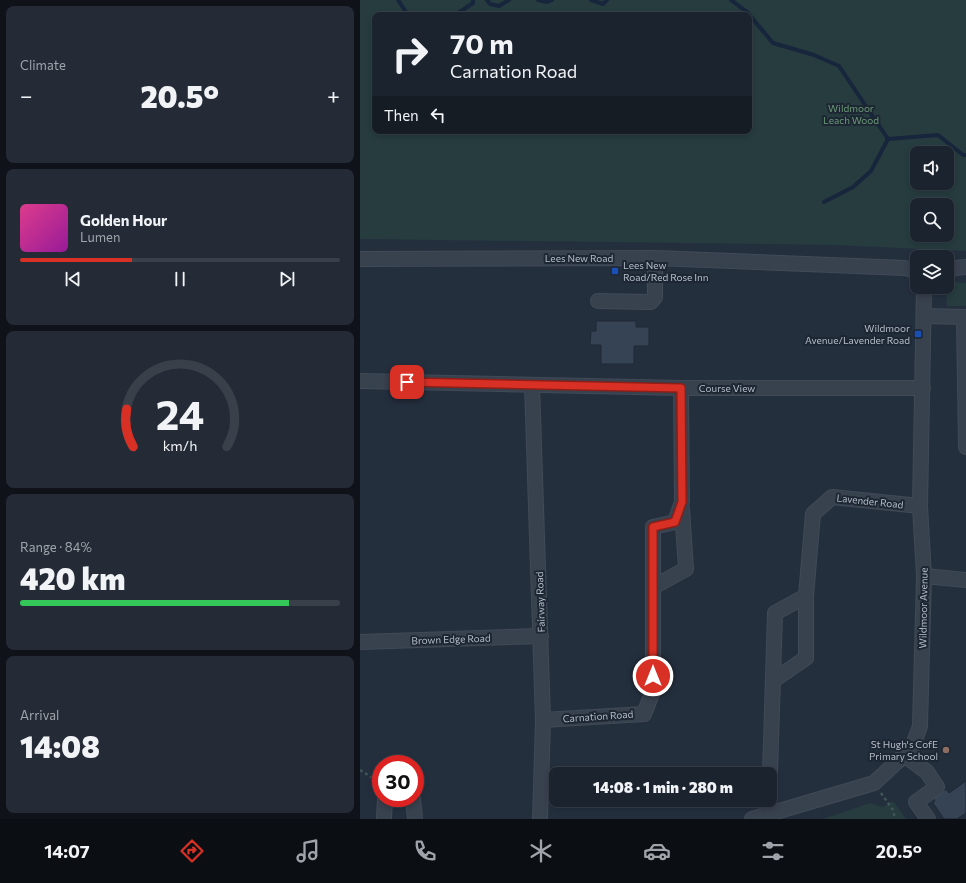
<!DOCTYPE html>
<meta charset="utf-8">
<style>
body{margin:0;font-family:Commissioner,sans-serif;background:#242b36;color:#f1f3f6;height:100vh;display:flex;flex-direction:column;font-size:15px;white-space:nowrap}
*{box-sizing:border-box;margin:0}
p{font-size:13px;color:#a0a4aa}
.icon{flex:none;width:22px;height:22px;fill:none;stroke:currentColor;stroke-width:2;stroke-linecap:round;stroke-linejoin:round}
.map{position:relative;flex:1;overflow:hidden}
.details{display:flex;flex-direction:column;gap:6px;padding:6px;background:#0f1319;width:360px}
.details>*{flex:none}
.hud{position:absolute;left:12px;top:12px;width:380px;height:122px;border-radius:8px;box-shadow:0 2px 6px #0003,0 0 0 1px #39404a;background:#1b232e;color:#f1f3f6;overflow:hidden}
.buttons{position:absolute;left:550px;top:146px;display:grid;gap:8px}
.buttons a{display:grid;place-items:center;width:44px;height:44px;border-radius:8px;background:#1b232e;box-shadow:0 2px 6px #0003,0 0 0 1px #39404a;font-size:20px}
.speed{position:absolute;left:12px;top:755px;display:flex;gap:8px;font-size:20px;font-weight:700;text-align:center}
.speed>*{display:grid;place-content:center;width:52px;height:52px;border-radius:50%;background:#1b232e;box-shadow:0 2px 6px #0003,0 0 0 1px #39404a;line-height:1}
.speed .limit{border:6px solid #d22;background:#fff;color:#111}
.pin{position:absolute;display:grid;place-items:center;width:34px;height:34px;color:#fff;margin:-17px;border-radius:8px;box-shadow:0 2px 6px #0006}
.me{position:absolute;width:44px;margin:-22px;rotate:0deg;stroke-linejoin:round;filter:drop-shadow(0 0 3px #0008)}
.turn{display:flex;align-items:center;gap:14px;height:84px;padding:0 12px;font-size:18px}
.turn .icon{width:52px;height:52px;stroke-width:2.5}
.turn b{display:block;font-size:28px;line-height:34px}
.then{display:flex;align-items:center;height:38px;padding:0 12px;background:#0003;gap:8px;font-size:15px}
.big{font-size:30px;font-weight:800;line-height:1.1}
.details .widget{flex:1;display:flex;flex-direction:column;justify-content:center;gap:6px;min-width:0;padding:0 14px;border-radius:8px;background:#242b36}
.details .dial{align-items:center;gap:0}
.dial svg{height:104px;overflow:visible;fill:none;stroke:#39404a;stroke-width:7;stroke-linecap:round;text-anchor:middle}
.dial text{fill:#f1f3f6;stroke:none}
.song{display:flex;align-items:center;gap:12px}
.cover{width:48px;height:48px;border-radius:6px;background:linear-gradient(135deg,hsl(330 70% 55%),hsl(300 70% 35%))}
.played{height:4px;border-radius:2px;background:linear-gradient(90deg,#d93025 35%,#39404a 35%)}
.keys{display:flex;justify-content:space-around;direction:ltr}
.heat{display:flex;justify-content:space-between;align-items:center;font-size:22px;direction:ltr}
.charge{height:6px;border-radius:3px;background:linear-gradient(90deg,#34c759 84%,#39404a 0)}
.trip{position:absolute;left:189px;top:767px;width:228px;height:40px;border-radius:8px;background:#1b232e;box-shadow:0 2px 6px #0003,0 0 0 1px #39404a;font-weight:800;line-height:40px;text-align:center}
.menu{display:flex;height:64px;justify-content:space-around;align-items:center;background:#0b0e12;color:#a0a4aa}
.menu .icon{width:28px;height:28px}
.menu .active{color:#d93025}
.menu b{font-size:18px;color:#f1f3f6}
main{display:flex;flex:1;min-height:0}
.map>svg:first-child{display:block}
.green{fill:#263c3f;fill-rule:evenodd}
.lines{fill:none;stroke-linecap:round;stroke-linejoin:round}
.stream{stroke:#17263c;stroke-width:4}
.building{fill:#364354;stroke:#1f2835}
.minor-casing{stroke:#414a57;stroke-width:16}
.path{stroke:#3f5557;stroke-width:2.5;stroke-dasharray:3 3;stroke-linecap:butt}
.minor{stroke:#38414e;stroke-width:14}
.route-casing{stroke:#8d1f18;stroke-width:10}
.route{stroke:#d93025;stroke-width:7}
.transit-dot{fill:#1a4fb4;stroke:#1d2633;stroke-width:1.5}
.education-dot{fill:#8d6e63;stroke:#1d2633;stroke-width:1.5}
.labels{text-anchor:middle;stroke-width:4;stroke-linejoin:round;paint-order:stroke}
.park-label{font-size:10px;fill:#6b9a76;stroke:#1d2633}
.street-label{font-size:10px;fill:#b4bcc9;stroke:#1d2633}
.poi-label{font-size:10px;fill:#b4bcc9;stroke:#1d2633;text-anchor:end}
</style>
<main>
<section class="details">
<div class="widget"><p>Climate</p>
<div class="heat"><a>−</a><b class="big">20.5°</b><a>+</a></div>
</div>
<div class="widget">
<div class="song"><i class="cover"></i><div><b>Golden Hour</b><p>Lumen</p></div></div>
<div class="played"></div>
<div class="keys"><svg class="icon" aria-label="previous" viewBox="0 0 24 24"><path d="M18 5L8 12l10 7zM5 5v14"/></svg><svg class="icon" aria-label="pause" viewBox="0 0 24 24"><path d="M8 5v14M16 5v14"/></svg><svg class="icon" aria-label="next" viewBox="0 0 24 24"><path d="M6 5l10 7-10 7zM19 5v14"/></svg></div>
</div>
<div class="widget dial"><svg viewBox="0 0 100 80">
<path d="M14 69A42 42 0 1 1 86 69"/>
<path d="M14 69A42 42 0 0 1 9 40" stroke="#d93025"/>
<text x="50" y="56" font-size="32" font-weight="700">24</text>
<text x="50" y="72" font-size="11">km/h</text>
</svg></div>
<div class="widget"><p>Range · 84%</p><b class="big">420 km</b><div class="charge"></div></div>
<div class="widget"><p>Arrival</p><b class="big">14:08</b></div>
</section>
<div class="map">
<svg width="606" height="819" viewBox="0 0 606 819">
<rect width="100%" height="100%" fill="#242f3e"/>
<g class="green">
<path d="M0,0H606V251L475,245L0,239ZM15,15H389V131H15ZM557,153H587V183H557ZM557,205H587V235H557Z"/>
<polygon points="592,282 606,283 606,306 587,306 586,290"/>
<polygon points="533,801 546,819 463,819 510,803 522,807"/>
</g>
<g class="lines">
<g class="stream">
<polyline points="38,0 48,15"/>
<polyline points="127,0 130,4 139,6 149,0"/>
<polyline points="178,0 187,2 192,0"/>
<polyline points="231,0 243,4 247,0"/>
<polyline points="371,0 387,12 413,43 454,55 479,66 528,139 578,135 603,155 606,155"/>
<polyline points="75,15 98,13 113,3 113,0"/>
<polyline points="464,202 493,187 511,171 528,139"/>
</g>
</g>
<g class="building">
<polygon points="236,321 276,321 276,327 289,327 289,346 274,346 274,364 241,364 241,345 230,345 231,331 236,331"/>
<polygon points="606,781 606,813 597,819 584,819 573,803 575,801 573,798 586,789 589,793"/>
</g>
<g class="lines">
<defs>
<g id="minor">
<polyline points="0,259 295,258 545,268 557,271"/>
<polyline points="587,269 606,267"/>
<polyline points="238,301 291,302 295,297 295,258"/>
<polyline points="565,316 606,317"/>
<polyline points="604,317 606,447"/>
<polyline points="0,381 321,388 563,388"/>
<polyline points="172,385 183,720 180,819"/>
<polyline points="564,576 606,580"/>
<polyline points="293,587 326,569 322,508"/>
<polyline points="0,642 181,636"/>
<polyline points="414,680 446,658 446,596"/>
<polyline points="183,720 284,714 293,691 293,527 315,522 322,502 321,388"/>
<polyline points="544,755 567,772 577,787 556,802 568,819"/>
<polyline points="410,774 415,613 446,596 453,514 472,497 560,506"/>
<polyline points="53,798 55,819"/>
<polyline points="408,815 409,800"/>
<polyline points="24,819 25,798"/>
<polyline points="392,819 514,783 552,748 560,726 564,576 560,506 564,287"/>
</g>
</defs>
<use href="#minor" class="minor-casing"/>
<g class="path">
<polyline points="0,770 21,783"/>
<polyline points="521,793 533,810 535,819"/>
</g>
<use href="#minor" class="minor"/>
</g>
<g class="lines">
<defs>
<polyline id="route" points="47,382 321,388 322,502 315,522 293,527 293,676"/>
</defs>
<use href="#route" class="route-casing"/>
<use href="#route" class="route"/>
</g>
<g class="transit-dot">
<rect x="251" y="267" width="8" height="8" rx="2"/>
<rect x="554" y="330" width="8" height="8" rx="2"/>
</g>
<circle class="education-dot" cx="586" cy="750" r="4"/>
<g class="labels">
<g class="park-label">
<text x="491" y="112">Wildmoor<tspan x="491" dy="12">Leach Wood</tspan></text>
</g>
<g class="street-label">
<text x="219" y="262">Lees New Road</text>
<text x="367" y="392">Course View</text>
<text transform="translate(510 501) rotate(6)" y="4">Lavender Road</text>
<text transform="translate(180 602) rotate(-92)" y="4">Fairway Road</text>
<text transform="translate(563 608) rotate(-89)" y="4">Wildmoor Avenue</text>
<text transform="translate(91 639) rotate(-2)" y="4">Brown Edge Road</text>
<text transform="translate(238 716) rotate(-4)" y="4">Carnation Road</text>
</g>
<g class="poi-label">
<text x="263" y="269" text-anchor="start">Lees New<tspan x="263" dy="12">Road/Red Rose Inn</tspan></text>
<text x="550" y="332">Wildmoor<tspan x="550" dy="12">Avenue/Lavender Road</tspan></text>
<text x="578" y="748">St Hugh's CofE<tspan x="578" dy="12">Primary School</tspan></text>
</g>
</g>
</svg>
<div class="buttons">
<a><svg class="icon" aria-label="sound" viewBox="0 0 24 24"><path d="M4 9h4l5-4v14l-5-4H4zM17 9q2 3 0 6"/></svg></a>
<a><svg class="icon" aria-label="search" viewBox="0 0 24 24"><circle cx="10" cy="10" r="6"/><path d="M15 15l6 6"/></svg></a>
<a><svg class="icon" aria-label="layers" viewBox="0 0 24 24"><path d="M12 4l9 5-9 5-9-5zM3 14l9 5 9-5"/></svg></a>
</div>
<div class="speed"><div class="limit">30</div></div>
<div class="pin" style="left:47px;top:382px;background:#d93025"><svg class="icon" aria-label="arrive" viewBox="0 0 24 24"><path d="M6 21V4h12l-3 4 3 4H6"/></svg></div>
<svg class="me" style="left:293px;top:676px" viewBox="-20 -20 40 40"><circle r="17" fill="#d93025" stroke="#fff" stroke-width="3"/><path d="M0-11L8 9 0 5-8 9z" fill="#fff"/></svg>
<div class="trip">14:08 · 1 min · 280 m</div>
<div class="hud">
<div class="turn"><svg class="icon" aria-label="right" viewBox="0 0 24 24"><path d="M7 20v-9h11M14 6l5 5-5 5"/></svg><div><b>70 m</b>Carnation Road</div></div>
<div class="then">Then<svg class="icon" aria-label="left" viewBox="0 0 24 24"><path d="M17 20v-9H6M10 6l-5 5 5 5"/></svg></div>
</div>
</div>
</main>
<nav class="menu">
<b>14:07</b>
<svg class="icon active" aria-label="directions" viewBox="0 0 24 24"><path d="M12 3l9 9-9 9-9-9zM9 14v-3h6M13 9l2 2-2 2"/></svg>
<svg class="icon" aria-label="music" viewBox="0 0 24 24"><path d="M9 18V5l10-2v13"/><circle cx="6" cy="18" r="3"/><circle cx="16" cy="16" r="3"/></svg>
<svg class="icon" aria-label="phone" viewBox="0 0 24 24"><path d="M5 4h4l2 5-3 2q2 4 5 5l2-3 5 2v4C11 20 4 13 5 4z"/></svg>
<svg class="icon" aria-label="climate" viewBox="0 0 24 24"><path d="M12 3v18M4 7l16 10M4 17L20 7"/></svg>
<svg class="icon" aria-label="car" viewBox="0 0 24 24"><path d="M5 17H2v-5l4-1 3-4h7l3 4 3 1v5h-3M9 17h6M6 11h13"/><circle cx="7" cy="17" r="2"/><circle cx="17" cy="17" r="2"/></svg>
<svg class="icon" aria-label="filters" viewBox="0 0 24 24"><path d="M4 7h16M4 17h16"/><circle cx="9" cy="7" r="2"/><circle cx="15" cy="17" r="2"/></svg>
<b>20.5°</b>
</nav>
